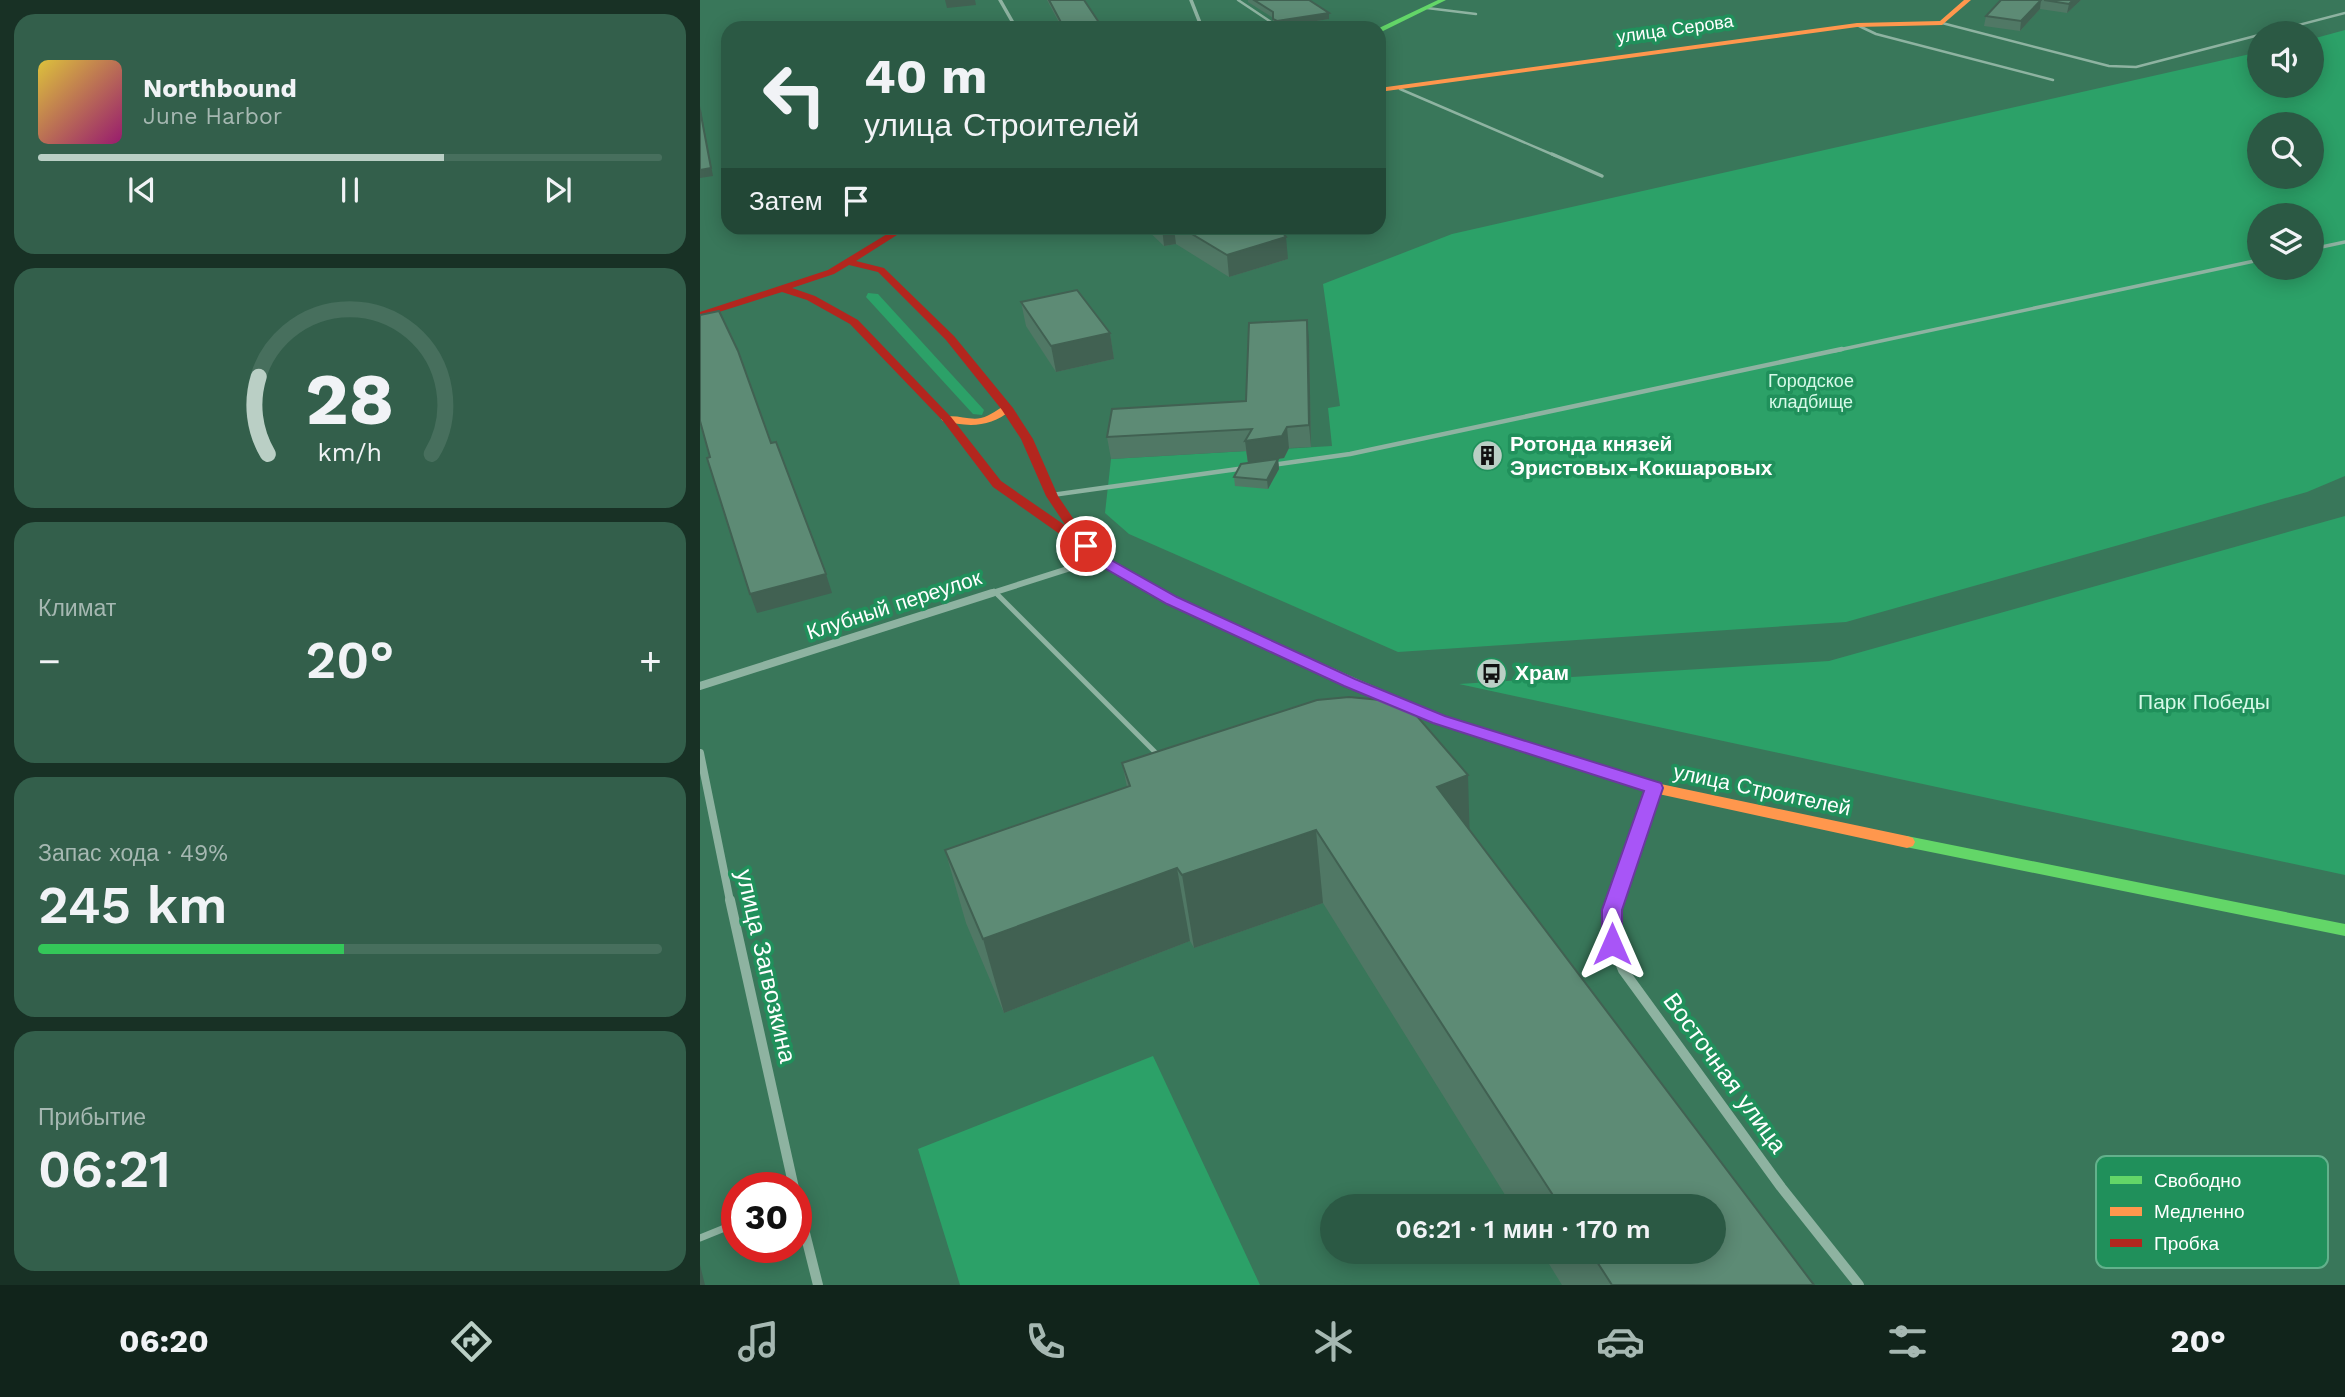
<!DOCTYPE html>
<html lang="ru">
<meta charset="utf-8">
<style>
body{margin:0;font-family:"Work Sans",sans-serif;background:#335f4b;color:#f1f3f6;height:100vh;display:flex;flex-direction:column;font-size:26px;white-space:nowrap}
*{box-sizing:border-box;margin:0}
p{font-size:23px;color:#a6b8b2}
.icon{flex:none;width:38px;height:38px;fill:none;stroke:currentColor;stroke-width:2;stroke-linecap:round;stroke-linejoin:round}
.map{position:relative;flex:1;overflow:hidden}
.side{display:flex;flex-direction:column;gap:14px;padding:14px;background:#183125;width:700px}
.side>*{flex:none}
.top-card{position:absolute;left:21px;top:21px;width:665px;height:214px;border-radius:21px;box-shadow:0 4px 18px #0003;background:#2b5944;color:#f1f3f6;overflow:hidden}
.tools{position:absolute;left:1547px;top:21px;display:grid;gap:14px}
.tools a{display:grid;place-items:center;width:77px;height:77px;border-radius:50%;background:#2b5944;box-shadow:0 4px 18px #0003;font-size:35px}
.speed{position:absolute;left:21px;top:1172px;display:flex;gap:14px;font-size:35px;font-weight:700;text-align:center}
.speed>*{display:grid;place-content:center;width:91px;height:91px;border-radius:50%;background:#2b5944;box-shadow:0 4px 18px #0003;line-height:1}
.speed .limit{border:10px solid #d22;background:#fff;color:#111}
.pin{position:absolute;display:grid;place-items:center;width:60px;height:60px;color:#fff;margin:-30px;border:4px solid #fff;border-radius:50%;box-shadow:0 2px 7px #0007}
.me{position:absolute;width:77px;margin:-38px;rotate:0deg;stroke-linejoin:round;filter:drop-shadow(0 0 5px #0008)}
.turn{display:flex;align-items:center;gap:24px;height:147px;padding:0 28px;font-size:32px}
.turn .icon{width:91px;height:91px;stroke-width:2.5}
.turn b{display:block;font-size:49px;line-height:60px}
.then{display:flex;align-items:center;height:66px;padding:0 28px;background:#0003;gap:14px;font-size:26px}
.big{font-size:52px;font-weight:600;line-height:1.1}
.side .widget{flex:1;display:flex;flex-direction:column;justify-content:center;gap:10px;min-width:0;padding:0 24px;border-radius:21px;background:#335f4b}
.side .dial{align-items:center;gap:0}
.dial svg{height:182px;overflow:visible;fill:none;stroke:#476f5d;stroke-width:7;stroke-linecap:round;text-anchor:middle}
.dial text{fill:#f1f3f6;stroke:none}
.song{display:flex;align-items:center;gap:21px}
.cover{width:84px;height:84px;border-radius:10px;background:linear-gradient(135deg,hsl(50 70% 55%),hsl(320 70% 35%))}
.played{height:7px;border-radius:4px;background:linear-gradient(90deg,#bacfc5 65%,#476f5d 65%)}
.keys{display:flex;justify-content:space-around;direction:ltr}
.heat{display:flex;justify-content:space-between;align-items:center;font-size:38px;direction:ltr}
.charge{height:10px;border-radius:5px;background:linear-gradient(90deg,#34c759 49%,#476f5d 0)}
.trip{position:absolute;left:620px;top:1194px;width:406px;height:70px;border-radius:35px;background:#2b5944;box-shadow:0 4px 18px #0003;font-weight:600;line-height:70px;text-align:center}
.menu{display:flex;height:112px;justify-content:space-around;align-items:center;background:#11241b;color:#a6b8b2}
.menu .icon{width:49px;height:49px}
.menu .current{color:#bacfc5}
.menu b{font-size:32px;color:#f1f3f6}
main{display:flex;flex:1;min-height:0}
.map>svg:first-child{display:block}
.green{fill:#2ca168;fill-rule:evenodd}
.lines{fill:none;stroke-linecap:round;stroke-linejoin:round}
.lane-far4{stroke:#8eb3a1;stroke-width:2.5}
.lane-far3{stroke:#8eb3a1;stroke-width:3.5}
.lane-far2{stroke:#8eb3a1;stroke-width:4.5}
.lane-far1{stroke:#8eb3a1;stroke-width:5}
.lane{stroke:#8eb3a1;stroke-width:7}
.street-far3{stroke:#8eb3a1;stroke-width:3.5}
.street-far2{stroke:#8eb3a1;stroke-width:6}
.street-far1{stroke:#8eb3a1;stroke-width:8}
.street{stroke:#8eb3a1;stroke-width:10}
.fast{fill:#63d668;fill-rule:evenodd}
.slow{fill:#ff974d;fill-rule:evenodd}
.jam{fill:#b3261e;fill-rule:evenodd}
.wall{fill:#507865}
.shaded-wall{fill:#416152}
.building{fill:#5d8b75;stroke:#416152;stroke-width:2}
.route{fill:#a855f7;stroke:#6d37a1;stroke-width:2}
.labels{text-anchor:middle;stroke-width:7;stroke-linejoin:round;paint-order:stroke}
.far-street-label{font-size:18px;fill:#fff;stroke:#20905b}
.far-park-label{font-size:18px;fill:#d6f9e8;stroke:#20905b}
.poi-label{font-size:21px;font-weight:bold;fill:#fff;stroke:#20905b;text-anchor:start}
.street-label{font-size:21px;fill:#fff;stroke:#20905b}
.park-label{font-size:21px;fill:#d6f9e8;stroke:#20905b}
.near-street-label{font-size:24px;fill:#fff;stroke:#20905b}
.key{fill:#20905b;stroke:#63b18c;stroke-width:2}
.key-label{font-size:19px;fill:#fff}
</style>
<main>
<section class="side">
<div class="widget">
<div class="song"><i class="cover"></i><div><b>Northbound</b><p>June Harbor</p></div></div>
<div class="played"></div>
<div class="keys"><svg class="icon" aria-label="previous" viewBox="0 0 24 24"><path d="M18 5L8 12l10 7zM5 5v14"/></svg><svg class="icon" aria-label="pause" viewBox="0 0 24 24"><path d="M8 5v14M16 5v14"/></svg><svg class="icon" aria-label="next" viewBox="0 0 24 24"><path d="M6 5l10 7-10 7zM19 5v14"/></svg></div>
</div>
<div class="widget dial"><svg viewBox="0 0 100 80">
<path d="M14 69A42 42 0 1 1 86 69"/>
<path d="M14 69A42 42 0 0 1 10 35" stroke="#bacfc5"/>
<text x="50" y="56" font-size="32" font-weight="700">28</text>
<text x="50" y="72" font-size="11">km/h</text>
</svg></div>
<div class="widget"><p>Климат</p>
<div class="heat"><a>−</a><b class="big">20°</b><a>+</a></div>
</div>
<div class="widget"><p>Запас хода · 49%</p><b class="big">245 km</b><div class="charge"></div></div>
<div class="widget"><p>Прибытие</p><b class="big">06:21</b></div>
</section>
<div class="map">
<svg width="1645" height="1285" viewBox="0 0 1645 1285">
<rect width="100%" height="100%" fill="#39775a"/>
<g class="green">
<path d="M1645,30V476L1607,492L1146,622L698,652L429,534L405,513L411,459L632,446L628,408L640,406L623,284L752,234L1559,52V86H1612V39ZM1559,124H1612V177H1559ZM1559,215H1612V268H1559Z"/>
<polygon points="168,293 178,294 284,410 282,415 273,414 166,297"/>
<polygon points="1645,516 1645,875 759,684 1129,661"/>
<polygon points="453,1056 560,1285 260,1285 218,1149"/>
</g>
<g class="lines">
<g class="lane-far4">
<polyline points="538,0 571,22 552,28"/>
<polyline points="727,8 776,14"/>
<polyline points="1242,23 1409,66 1436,67 1559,35"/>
<polyline points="1157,25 1176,34 1353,80"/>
<polyline points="1568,33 1645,13"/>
<polyline points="700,89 856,156"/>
</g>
<g class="lane-far3">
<polyline points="852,154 902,176"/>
<polyline points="1612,249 1645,242"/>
<polyline points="1134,351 1559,260"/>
</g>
<g class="lane-far2">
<polyline points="572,465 650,454 1142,349"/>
<polyline points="352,495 545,468"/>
<polyline points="294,591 298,595"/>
</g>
<polyline class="lane-far1" points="296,593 460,757"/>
<polyline class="lane" points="0,1238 37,1223"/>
<g class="street-far3">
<polyline points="300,0 316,28"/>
<polyline points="491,0 502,28"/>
</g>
<polyline class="street-far2" points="286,595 399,559"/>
<g class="street-far1">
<polyline points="0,686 292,593"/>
<polyline points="0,753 30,901"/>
<polyline points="915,901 954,788"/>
</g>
<g class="street">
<polyline points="30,900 94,1188"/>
<path d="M916,900C907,924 913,947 923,970L1081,1187L1159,1285"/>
<polyline points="96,1197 118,1285"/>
</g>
<g class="fast">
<polygon points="738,0 746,0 679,33 679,28"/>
<polygon points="503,611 744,717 802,735 805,738 797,743 734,723 498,618 496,615 498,612"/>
<polygon points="1207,836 1645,924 1645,936 1201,846 1199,842 1201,838"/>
</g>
<g class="slow">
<polygon points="1264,0 1271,0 1242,25 1157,27 679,92 679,88 1157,23 1240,21"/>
<path d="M307,405L311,406V410C290,428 268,427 243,421L241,419C251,412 268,421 281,418C291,416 298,408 307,405Z"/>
<polygon points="797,733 956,783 1207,836 1213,838 1215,842 1213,846 1207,848 954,793 792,741 789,738"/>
</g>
<path class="jam" d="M197,228H208L156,261L184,268L254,336L313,408L333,439L358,496L385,536L384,538L404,556L477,598L508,612L510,615L508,618H498L467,604L394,562L381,549L293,487L243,421L150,324L107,300L82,292L0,318V312L128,270ZM149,265L178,272L246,340L302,410L321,439L346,496L366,526L301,481L251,417L158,320L115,296L92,288L134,274Z"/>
</g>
<g class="wall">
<polygon points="347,0 384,0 400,24 401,28 362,28"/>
<polygon points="548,0 609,0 629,13 629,19 578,27 573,25 573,18 548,2"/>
<polygon points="1301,0 1381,0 1367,13 1340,9 1320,31 1284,26 1286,16"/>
<polygon points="445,228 579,228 588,259 529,277 476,244 464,246"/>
<polygon points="321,302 410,333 414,359 356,372 326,326"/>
<polygon points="609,340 611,447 589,448 584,458 548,463 546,451 411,459 407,437 546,401"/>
<polygon points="578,459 579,469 568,489 535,486 534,477"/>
<polygon points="422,763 769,830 1114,1285 862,1285 841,1251 1013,1251 1013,1206 812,1206 623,903 494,948 490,941 304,1013 266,923 245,850 427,787"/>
</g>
<g class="shaded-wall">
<polygon points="245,0 275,0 276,5 247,8"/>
<polygon points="1341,0 1340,9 1320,31 1321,21"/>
<polygon points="1373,0 1381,0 1367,13 1369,4"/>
<polygon points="629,13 629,19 578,27 577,21"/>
<polygon points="400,24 401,28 366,28"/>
<polygon points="0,106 13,176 0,178"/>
<polygon points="462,228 474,228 476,244 464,246"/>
<polygon points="586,237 588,259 529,277 527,255"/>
<polygon points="607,320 609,340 611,447 609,425"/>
<polygon points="410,333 414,359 356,372 351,346"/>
<polygon points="587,427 589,448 584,458 548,463 545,441"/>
<polygon points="578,459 579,469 568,489 567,480"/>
<polygon points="126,574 132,593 57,613 50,594"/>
<polygon points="768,775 770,847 737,787"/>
<polygon points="616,830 623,903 494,948 482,875"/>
<polygon points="477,868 490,941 304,1013 283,939"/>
<polygon points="0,1265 5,1285 0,1285"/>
</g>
<g class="building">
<polygon points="349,0 384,0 400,24 364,28"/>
<polygon points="554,0 609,0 629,13 577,21 573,19 573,12"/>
<polygon points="1301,0 1341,0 1321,21 1286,16"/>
<polygon points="1344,0 1373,0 1369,4"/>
<polygon points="0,110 11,168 0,170"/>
<polygon points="482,228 579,228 586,237 527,255"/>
<polygon points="377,290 410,333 351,346 321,302"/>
<polygon points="19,311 38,351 71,443 76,442 126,574 50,594 7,458 10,457 0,421 0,315"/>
<polygon points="607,320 609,425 587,427 582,436 545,441 552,429 407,437 412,409 546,401 549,323"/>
<polygon points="578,459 567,480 534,477 541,464"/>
<polygon points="649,697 691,701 716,715 768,775 737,787 1114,1285 912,1285 890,1251 1013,1251 1013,1206 860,1206 616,830 482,875 477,868 283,939 245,850 430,786 422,763 617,700"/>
</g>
<polygon class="route" points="386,541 404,556 477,597 655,679 745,716 961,783 963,788 922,910 922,944 919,949 912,951 902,944 902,910 944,791 733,723 644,686 467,604 394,562 378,546"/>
<defs>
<symbol id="building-disc" viewBox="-11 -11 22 22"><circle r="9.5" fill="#bacfc5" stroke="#20905b"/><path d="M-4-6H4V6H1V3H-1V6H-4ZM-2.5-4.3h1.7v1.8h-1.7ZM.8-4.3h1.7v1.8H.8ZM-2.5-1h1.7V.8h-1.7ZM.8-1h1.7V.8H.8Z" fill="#111"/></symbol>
<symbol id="bus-disc" viewBox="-11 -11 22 22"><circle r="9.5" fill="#bacfc5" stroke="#20905b"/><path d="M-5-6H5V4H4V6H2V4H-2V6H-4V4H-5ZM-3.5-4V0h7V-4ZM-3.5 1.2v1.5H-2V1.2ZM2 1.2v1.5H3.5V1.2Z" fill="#111"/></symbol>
</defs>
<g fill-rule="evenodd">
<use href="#building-disc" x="770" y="438" width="35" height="35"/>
<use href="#bus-disc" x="774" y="656" width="35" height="35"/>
</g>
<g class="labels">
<g class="far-street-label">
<text transform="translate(975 29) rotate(-8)" y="6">улица Серова</text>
</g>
<g class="far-park-label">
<text x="1111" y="387">Городское<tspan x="1111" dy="21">кладбище</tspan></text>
</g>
<g class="poi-label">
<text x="810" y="451">Ротонда князей<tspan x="810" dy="24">Эристовых-Кокшаровых</tspan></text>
<text x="815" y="680">Храм</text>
</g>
<g class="street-label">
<text transform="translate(194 605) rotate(-18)" y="7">Клубный переулок</text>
<text transform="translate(1062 790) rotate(12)" y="7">улица Строителей</text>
</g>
<g class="park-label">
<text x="1504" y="709">Парк Победы</text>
</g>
<g class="near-street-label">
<text transform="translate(66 966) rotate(77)" y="8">улица Загвозкина</text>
<text transform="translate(1025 1073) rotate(54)" y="8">Восточная улица</text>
</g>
</g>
<rect x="1396" y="1156" width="232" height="112" rx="10" class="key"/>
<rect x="1410" y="1176" width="32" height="8" fill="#63d668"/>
<rect x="1410" y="1207" width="32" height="9" fill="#ff974d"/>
<rect x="1410" y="1239" width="32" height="8" fill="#b3261e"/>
<g class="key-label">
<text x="1454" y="1187">Свободно</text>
<text x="1454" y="1218">Медленно</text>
<text x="1454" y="1250">Пробка</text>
</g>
</svg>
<div class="tools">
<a><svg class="icon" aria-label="sound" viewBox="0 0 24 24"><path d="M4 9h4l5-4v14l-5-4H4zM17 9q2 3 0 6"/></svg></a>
<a><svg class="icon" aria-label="search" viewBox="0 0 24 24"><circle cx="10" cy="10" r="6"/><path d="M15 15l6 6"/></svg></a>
<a><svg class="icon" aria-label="layers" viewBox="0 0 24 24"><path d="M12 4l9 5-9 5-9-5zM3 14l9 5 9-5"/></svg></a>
</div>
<div class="speed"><div class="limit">30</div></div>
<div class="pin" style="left:386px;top:546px;background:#d93025"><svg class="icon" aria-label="arrive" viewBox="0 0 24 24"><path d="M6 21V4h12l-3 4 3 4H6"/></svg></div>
<svg class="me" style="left:912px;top:944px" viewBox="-20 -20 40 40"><path d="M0-17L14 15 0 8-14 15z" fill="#a855f7" stroke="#fff" stroke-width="4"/></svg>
<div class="trip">06:21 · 1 мин · 170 m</div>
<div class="top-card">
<div class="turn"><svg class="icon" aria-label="left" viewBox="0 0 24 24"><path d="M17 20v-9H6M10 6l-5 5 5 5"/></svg><div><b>40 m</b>улица Строителей</div></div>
<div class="then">Затем<svg class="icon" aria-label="arrive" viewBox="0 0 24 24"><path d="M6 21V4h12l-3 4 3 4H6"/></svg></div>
</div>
</div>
</main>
<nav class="menu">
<b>06:20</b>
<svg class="icon current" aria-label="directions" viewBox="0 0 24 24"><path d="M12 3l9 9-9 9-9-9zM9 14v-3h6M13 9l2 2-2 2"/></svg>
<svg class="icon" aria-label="music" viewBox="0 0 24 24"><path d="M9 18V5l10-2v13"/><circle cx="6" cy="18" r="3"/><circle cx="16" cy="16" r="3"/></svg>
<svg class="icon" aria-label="phone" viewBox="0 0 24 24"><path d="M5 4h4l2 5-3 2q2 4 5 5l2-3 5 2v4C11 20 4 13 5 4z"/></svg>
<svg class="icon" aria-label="climate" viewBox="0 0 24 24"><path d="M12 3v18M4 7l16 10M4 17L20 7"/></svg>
<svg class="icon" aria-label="car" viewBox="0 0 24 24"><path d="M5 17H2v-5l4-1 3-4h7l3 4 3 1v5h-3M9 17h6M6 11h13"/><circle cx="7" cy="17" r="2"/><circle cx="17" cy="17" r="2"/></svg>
<svg class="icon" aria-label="filters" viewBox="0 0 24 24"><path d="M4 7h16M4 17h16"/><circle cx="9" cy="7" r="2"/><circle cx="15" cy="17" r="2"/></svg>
<b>20°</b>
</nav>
